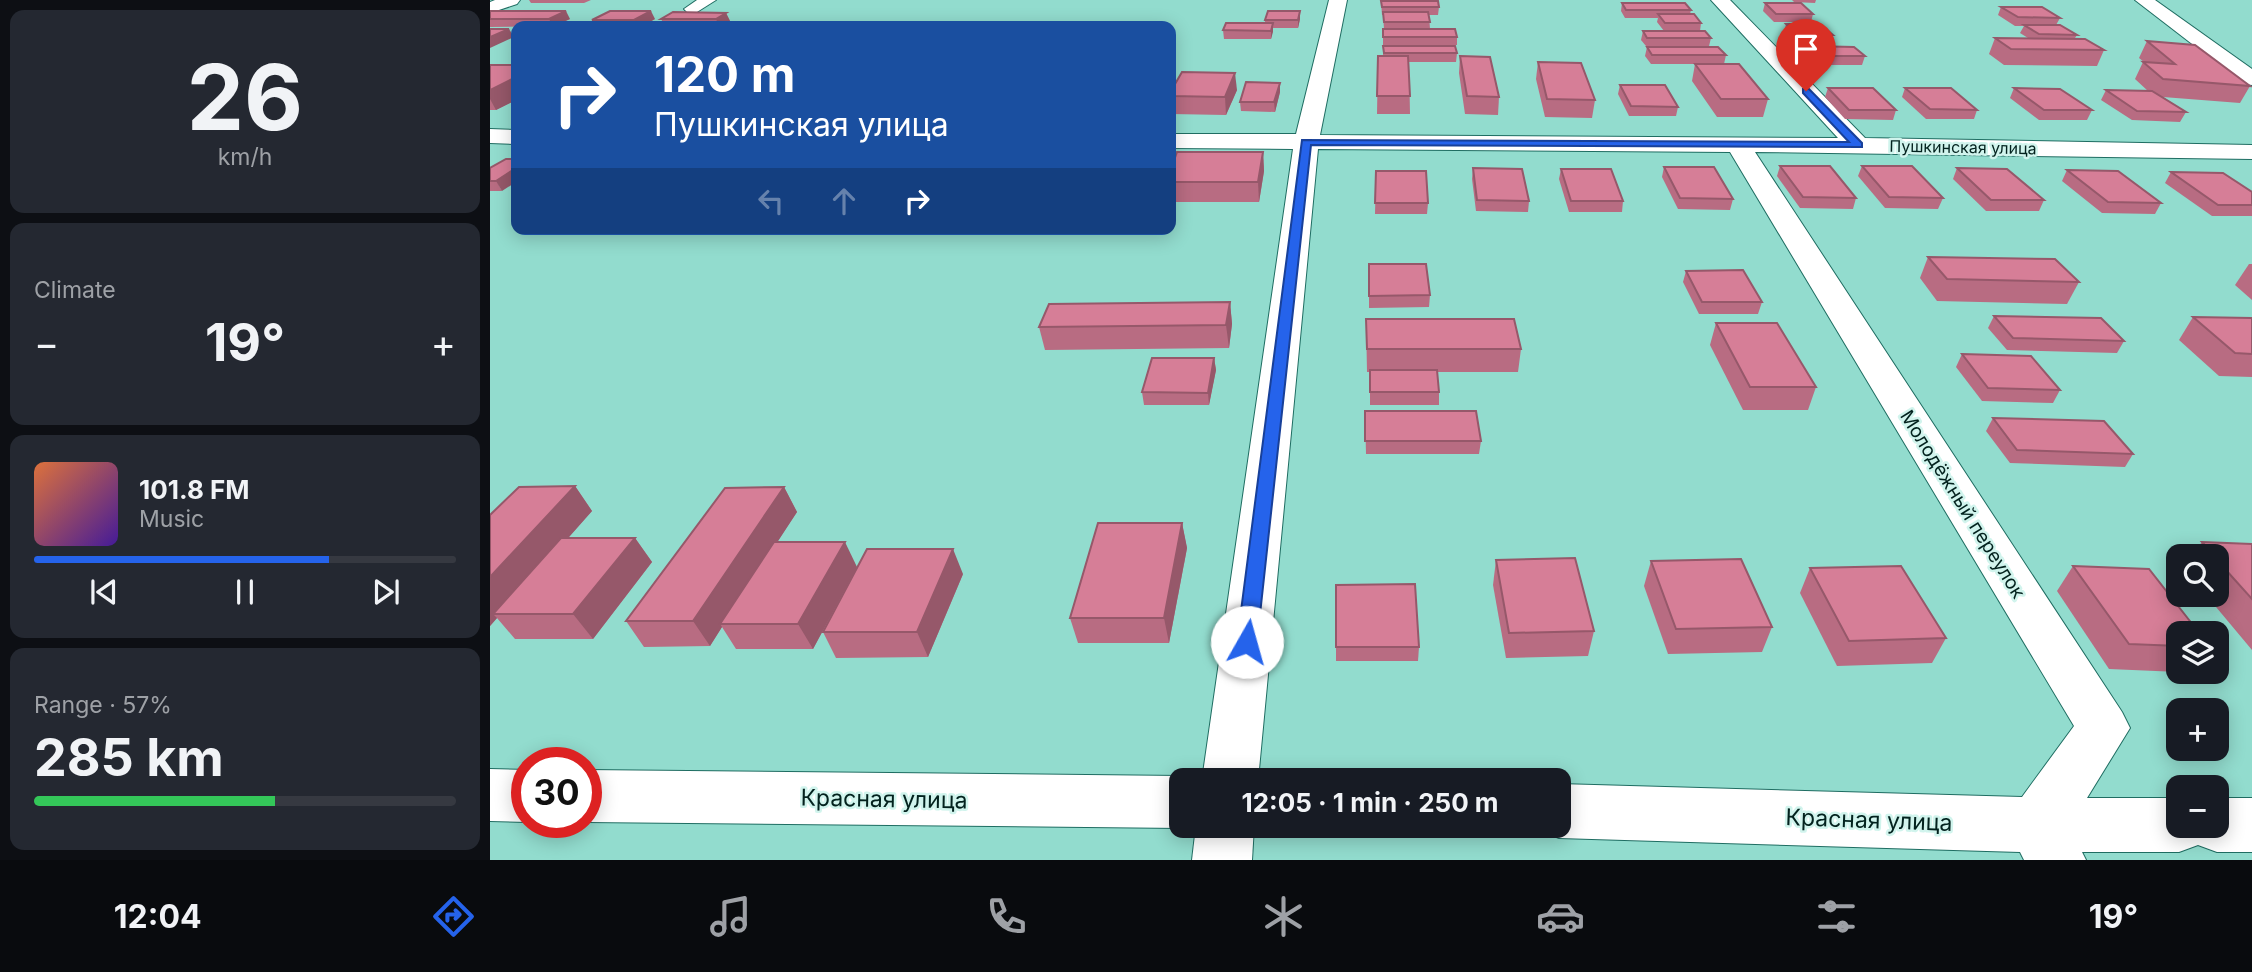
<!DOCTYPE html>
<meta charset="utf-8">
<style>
body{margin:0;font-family:Inter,sans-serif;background:#242831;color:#f1f3f6;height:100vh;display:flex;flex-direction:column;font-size:26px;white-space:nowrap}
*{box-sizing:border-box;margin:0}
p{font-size:23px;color:#9ea1a6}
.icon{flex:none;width:38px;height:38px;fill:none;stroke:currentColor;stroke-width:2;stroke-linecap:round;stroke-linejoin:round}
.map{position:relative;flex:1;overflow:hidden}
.panel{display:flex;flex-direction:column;gap:10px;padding:10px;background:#0d0f14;width:490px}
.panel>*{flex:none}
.hud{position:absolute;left:21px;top:21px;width:665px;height:214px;border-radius:14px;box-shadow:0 4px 18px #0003;background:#1a4fa0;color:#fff;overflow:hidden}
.tools{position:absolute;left:1676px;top:544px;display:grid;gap:14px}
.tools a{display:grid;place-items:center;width:63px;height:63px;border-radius:14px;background:#171b24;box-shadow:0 4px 18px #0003;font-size:35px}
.speed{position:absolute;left:21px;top:747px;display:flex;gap:14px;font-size:35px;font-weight:700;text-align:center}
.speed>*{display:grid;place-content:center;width:91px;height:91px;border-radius:50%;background:#171b24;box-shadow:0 4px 18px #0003;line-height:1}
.speed .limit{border:10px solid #d22;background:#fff;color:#111}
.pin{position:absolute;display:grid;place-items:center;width:60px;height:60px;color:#fff;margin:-72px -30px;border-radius:50% 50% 50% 0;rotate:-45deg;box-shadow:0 0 7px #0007}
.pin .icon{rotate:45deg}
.me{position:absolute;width:77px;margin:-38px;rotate:7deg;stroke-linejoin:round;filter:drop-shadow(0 0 5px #0008)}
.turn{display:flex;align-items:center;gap:24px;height:147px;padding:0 28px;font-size:32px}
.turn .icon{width:91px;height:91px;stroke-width:2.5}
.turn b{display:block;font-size:49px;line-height:60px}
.lanes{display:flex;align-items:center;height:66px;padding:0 28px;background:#0003;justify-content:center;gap:35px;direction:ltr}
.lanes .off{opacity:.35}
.big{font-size:52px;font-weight:700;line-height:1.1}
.panel .tile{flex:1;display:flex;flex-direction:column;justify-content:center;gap:10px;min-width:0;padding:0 24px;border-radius:14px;background:#242831}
.panel .dial{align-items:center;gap:0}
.dial b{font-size:91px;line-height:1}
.song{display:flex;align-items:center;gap:21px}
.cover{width:84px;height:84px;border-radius:10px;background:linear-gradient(135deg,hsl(20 70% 55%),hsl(260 70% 35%))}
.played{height:7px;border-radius:4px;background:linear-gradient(90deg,#2563eb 70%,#363941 70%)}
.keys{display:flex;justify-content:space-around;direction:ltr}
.heat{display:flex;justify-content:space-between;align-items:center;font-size:38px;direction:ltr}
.charge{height:10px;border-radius:5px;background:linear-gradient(90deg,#34c759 57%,#363941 0)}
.trip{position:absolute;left:679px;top:768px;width:402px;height:70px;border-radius:14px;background:#171b24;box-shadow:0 4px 18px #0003;font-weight:700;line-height:70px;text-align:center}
.tab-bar{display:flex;height:112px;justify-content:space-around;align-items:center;background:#090b0e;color:#9ea1a6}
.tab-bar .icon{width:49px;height:49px}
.tab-bar .current{color:#2563eb}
.tab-bar b{font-size:32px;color:#f1f3f6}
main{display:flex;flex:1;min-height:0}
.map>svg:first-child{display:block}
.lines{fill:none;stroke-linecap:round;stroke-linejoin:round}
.lane-casing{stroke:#1f6d62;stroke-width:2}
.street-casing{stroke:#1f6d62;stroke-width:2}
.lane{fill:#fff;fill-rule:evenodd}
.street{fill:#fff;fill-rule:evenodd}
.wall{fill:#b86c82}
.shaded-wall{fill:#96586a}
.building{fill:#d67e97;stroke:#96586a;stroke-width:2}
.route{fill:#2563eb;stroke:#184099;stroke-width:2}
.labels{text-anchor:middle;stroke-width:5;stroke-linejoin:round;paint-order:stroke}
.far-street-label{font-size:16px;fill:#03221e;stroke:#d1f4ed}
.street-label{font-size:19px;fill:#03221e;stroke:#d1f4ed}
.near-street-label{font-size:23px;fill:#03221e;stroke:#d1f4ed}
</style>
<main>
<section class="panel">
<div class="tile dial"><b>26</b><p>km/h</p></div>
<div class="tile"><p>Climate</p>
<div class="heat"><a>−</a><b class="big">19°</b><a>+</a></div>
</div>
<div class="tile">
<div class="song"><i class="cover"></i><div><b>101.8 FM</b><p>Music</p></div></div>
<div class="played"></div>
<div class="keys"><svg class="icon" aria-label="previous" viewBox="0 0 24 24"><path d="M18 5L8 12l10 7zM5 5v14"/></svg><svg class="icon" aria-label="pause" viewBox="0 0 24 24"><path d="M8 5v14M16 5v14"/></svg><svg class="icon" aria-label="next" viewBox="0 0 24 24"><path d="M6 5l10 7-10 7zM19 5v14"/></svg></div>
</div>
<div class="tile"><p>Range · 57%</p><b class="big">285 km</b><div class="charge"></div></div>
</section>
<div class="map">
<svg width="1762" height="860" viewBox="0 0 1762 860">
<rect width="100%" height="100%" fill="#92dcce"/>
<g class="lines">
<defs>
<polygon id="lane" points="207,0 226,0 207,12 197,12 194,9"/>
<g id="street">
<polygon points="5,0 30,0 27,4 0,13 0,2"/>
<polygon points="839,0 857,0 830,135 1348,138 1221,0 1240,0 1375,138 1762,145 1762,159 1265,152 1632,712 1640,728 1597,798 1689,798 1689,826 1727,826 1727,798 1762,798 1762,852 1727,852 1708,845 1689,852 1592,852 1596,860 1534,860 1530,852 1069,838 1049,830 1047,826 1069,826 1069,784 1532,797 1584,726 1240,152 828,149 768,780 712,780 803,149 681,148 681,134 806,134"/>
<polygon points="1645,0 1665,0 1762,69 1762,85 1754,84"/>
<polygon points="0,129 26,130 26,144 0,143"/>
<polygon points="0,769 37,770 37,822 0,821"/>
<polygon points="96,770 691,776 703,780 691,780 691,826 697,826 691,828 96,822"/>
<polygon points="706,826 764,826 762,860 702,860"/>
</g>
</defs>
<use href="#lane" class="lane-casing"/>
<use href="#street" class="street-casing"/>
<use href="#lane" class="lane"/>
<use href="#street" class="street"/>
</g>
<g class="wall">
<polygon points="39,0 101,0 94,3 41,3"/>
<polygon points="1302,0 1326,0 1325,3 1304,2"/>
<polygon points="891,1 949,7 948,15 939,15 940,29 967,37 967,45 893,45 893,29 894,29 893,15 892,15"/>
<polygon points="1132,3 1201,10 1200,14 1211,23 1210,31 1174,31 1167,22 1168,18 1135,18 1131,11"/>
<polygon points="1275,3 1323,14 1321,22 1284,22 1273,11"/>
<polygon points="1511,7 1570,18 1566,25 1587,35 1585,38 1614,50 1607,66 1514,65 1499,54 1505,38 1538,38 1530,33 1534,26 1525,26 1508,15"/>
<polygon points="0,11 80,19 65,26 0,27"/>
<polygon points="236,13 240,21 231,26 175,26 171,19"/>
<polygon points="165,19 152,26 105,26 102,20"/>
<polygon points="810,19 808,28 783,28 781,39 734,39 733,30 775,23 775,20"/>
<polygon points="1296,24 1343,35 1340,44 1305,44 1294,32"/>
<polygon points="1153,31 1221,38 1219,46 1156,46 1151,40"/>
<polygon points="1657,41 1760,86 1750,103 1673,97 1696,112 1690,122 1642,120 1611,100 1616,90 1658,91 1645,79 1653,62 1654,62 1649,58"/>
<polygon points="893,46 967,53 966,62 919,62 920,114 887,114 888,56 893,56"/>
<polygon points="1319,46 1375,56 1372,65 1327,65 1317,55"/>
<polygon points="1157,47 1236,55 1234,64 1278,99 1273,117 1227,117 1202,81 1205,64 1161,64 1155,56"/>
<polygon points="970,56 1009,97 1008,115 975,114 969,73"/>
<polygon points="1048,62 1105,100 1102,118 1055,117 1046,79"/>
<polygon points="0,65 26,65 26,100 6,110 0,110"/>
<polygon points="790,83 790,92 785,112 751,111 750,102"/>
<polygon points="1130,85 1188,107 1186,116 1139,116 1128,94"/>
<polygon points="1338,88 1406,110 1403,120 1355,119 1335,97"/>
<polygon points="1415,88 1487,110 1484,119 1436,119 1412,97"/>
<polygon points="1524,88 1602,110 1597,120 1549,120 1520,98"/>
<polygon points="747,90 736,115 681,114 681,91"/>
<polygon points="773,152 774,171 769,202 681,202 681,169"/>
<polygon points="1290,166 1366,198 1363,209 1310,208 1287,176"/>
<polygon points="1372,166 1453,198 1448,209 1395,208 1368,176"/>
<polygon points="1174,167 1243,199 1240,210 1188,209 1172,177"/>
<polygon points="0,168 12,191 0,191"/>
<polygon points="983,168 1039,201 1038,212 986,211 982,179"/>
<polygon points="1467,168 1554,200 1549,211 1496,211 1463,179"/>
<polygon points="1071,169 1133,201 1132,212 1079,212 1069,179"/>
<polygon points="1577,170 1671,203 1665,214 1612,213 1572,181"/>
<polygon points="886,171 938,203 937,214 885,214"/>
<polygon points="1681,172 1762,192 1762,216 1722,216 1675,183"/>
<polygon points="1438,257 1589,282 1577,304 1447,301 1430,278"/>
<polygon points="879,264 940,295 939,307 879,308"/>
<polygon points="1759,264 1762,264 1762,300 1745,285"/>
<polygon points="1196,271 1272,302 1268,314 1209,314 1193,282"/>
<polygon points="740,302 742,324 739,348 555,350 549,327"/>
<polygon points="1504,316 1634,341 1627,353 1517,350 1498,328"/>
<polygon points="1703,317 1762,318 1762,377 1729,376 1689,340"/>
<polygon points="876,319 1031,349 1028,372 947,372 949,392 949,405 880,405 880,372 877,372"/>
<polygon points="1226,323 1326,387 1318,410 1253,410 1220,345"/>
<polygon points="1472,354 1570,390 1563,403 1492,401 1466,367"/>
<polygon points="724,358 726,370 719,405 654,405 652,392"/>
<polygon points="875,411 991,441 989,454 876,454"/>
<polygon points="1503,418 1643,454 1635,467 1520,463 1496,431"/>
<polygon points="85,486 102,511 78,538 145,538 162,562 103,639 25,639 7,618 0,626 0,515"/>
<polygon points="294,487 307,512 287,542 367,567 323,649 246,649 232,627 220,646 154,647 136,621"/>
<polygon points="692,523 697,548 679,643 588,643 580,618"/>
<polygon points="1712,542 1762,544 1762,650 1716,595 1727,595 1727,556 1701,556"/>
<polygon points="1006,560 1104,631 1098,656 1016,658 1003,585"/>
<polygon points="1161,561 1282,627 1272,652 1178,654 1154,586"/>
<polygon points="1583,566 1689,634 1689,672 1619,669 1567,591"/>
<polygon points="1320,568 1456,638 1442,663 1347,666 1310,593"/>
<polygon points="473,574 438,657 346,658 333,632"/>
<polygon points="846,647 929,647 928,661 846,661"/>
</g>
<g class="shaded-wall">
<polygon points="76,11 80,19 63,26 59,19"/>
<polygon points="161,11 165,19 152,26 147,26 144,20"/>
<polygon points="810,11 810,19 808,28 808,20"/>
<polygon points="236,13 240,21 229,26 226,19"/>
<polygon points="783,23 783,32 781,39 781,31"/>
<polygon points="19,29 24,37 0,48 0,37"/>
<polygon points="745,73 747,90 736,115 735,97"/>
<polygon points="26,77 26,100 6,110 0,99 0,90"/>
<polygon points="790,83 790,92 785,112 784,102"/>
<polygon points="773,152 774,171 769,202 768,182"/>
<polygon points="26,168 26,182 12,191 6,181"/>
<polygon points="740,302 742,324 739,348 736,325"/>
<polygon points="724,358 726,370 719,405 718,393"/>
<polygon points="85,486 102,511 11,614 3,614 7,618 0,626 0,577"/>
<polygon points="294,487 307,512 234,624 230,624 232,627 220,646 203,621"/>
<polygon points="692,523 697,548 679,643 674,618"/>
<polygon points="145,538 162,562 103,639 83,614"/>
<polygon points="355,542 367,567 323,649 308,624"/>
<polygon points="463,549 473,574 438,657 427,632"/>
</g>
<g class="building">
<polygon points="891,1 948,1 949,7 892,7"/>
<polygon points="1132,3 1195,3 1201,10 1136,10"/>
<polygon points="1275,3 1311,3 1323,14 1286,14"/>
<polygon points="1511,7 1552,7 1570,18 1528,17"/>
<polygon points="0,11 76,11 59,19 0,19"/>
<polygon points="120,11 161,11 144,20 102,20"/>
<polygon points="778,11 810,11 808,20 775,20"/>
<polygon points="183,12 236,13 226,19 171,19"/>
<polygon points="893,12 938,12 940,22 894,22"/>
<polygon points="1168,14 1204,14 1211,23 1175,23"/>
<polygon points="736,23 783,23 781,31 733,30"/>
<polygon points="1296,24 1330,24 1343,35 1307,35"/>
<polygon points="1534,25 1570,25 1587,35 1549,34"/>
<polygon points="0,29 19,29 0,37"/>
<polygon points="893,29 965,29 967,37 893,37"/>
<polygon points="1153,31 1215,31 1221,38 1157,38"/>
<polygon points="1505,38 1595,39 1614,50 1521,49"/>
<polygon points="1657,41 1705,45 1760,86 1673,79 1653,62 1685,64"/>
<polygon points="893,46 965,46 967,53 894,53"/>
<polygon points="1319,46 1364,47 1375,56 1329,56"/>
<polygon points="1157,47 1228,47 1236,55 1162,55"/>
<polygon points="888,56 918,56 920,96 887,96"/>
<polygon points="970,56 1000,57 1009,97 977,96"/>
<polygon points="1048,62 1091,63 1105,100 1057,99"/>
<polygon points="1205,64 1249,64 1278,99 1231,99"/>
<polygon points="0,65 26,65 26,77 0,90"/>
<polygon points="692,72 745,73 735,97 681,96 681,91"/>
<polygon points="756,82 790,83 784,102 750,102"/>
<polygon points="1130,85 1175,85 1188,107 1141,106"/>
<polygon points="1338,88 1383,88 1406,110 1359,110"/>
<polygon points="1415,88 1461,88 1487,110 1440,109"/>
<polygon points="1524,88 1570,89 1602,110 1554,110"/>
<polygon points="1616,90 1662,91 1696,112 1647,111"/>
<polygon points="687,152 773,152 768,182 681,182 681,169"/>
<polygon points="16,159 26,159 26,168 6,181 0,181 0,168"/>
<polygon points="1290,166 1340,166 1366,198 1313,197"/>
<polygon points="1372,166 1422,166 1453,198 1399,197"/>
<polygon points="1174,167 1224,167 1243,199 1190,198"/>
<polygon points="983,168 1032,169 1039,201 987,200"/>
<polygon points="1467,168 1517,169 1554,200 1501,200"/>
<polygon points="1071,169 1121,169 1133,201 1081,201"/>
<polygon points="1577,170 1628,171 1671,203 1618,202"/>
<polygon points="886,171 936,171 938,203 885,203"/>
<polygon points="1681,172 1733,173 1762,192 1762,205 1728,205"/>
<polygon points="1438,257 1565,259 1589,282 1457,279"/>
<polygon points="879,264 936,264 940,295 879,296"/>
<polygon points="1253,270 1272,302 1212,302 1196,271"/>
<polygon points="740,302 736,325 549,327 559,304"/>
<polygon points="1504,316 1611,318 1634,341 1523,338"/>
<polygon points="1703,317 1762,318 1762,354 1745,353"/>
<polygon points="876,319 1024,319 1031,349 877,349"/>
<polygon points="1226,323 1287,323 1326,387 1260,387"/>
<polygon points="1472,354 1541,356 1570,390 1498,388"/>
<polygon points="662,358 724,358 718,393 652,392"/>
<polygon points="880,370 947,370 949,392 880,392"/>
<polygon points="875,411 986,411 991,441 875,441"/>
<polygon points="1503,418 1614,421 1643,454 1527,450"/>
<polygon points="85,486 0,577 0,515 29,487"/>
<polygon points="294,487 203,621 136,621 235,488"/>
<polygon points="608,523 692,523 674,618 580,618"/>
<polygon points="71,538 145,538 83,614 3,614"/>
<polygon points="284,542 355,542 308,624 230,624"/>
<polygon points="1712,542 1762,544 1762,599 1727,560 1727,556 1725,556"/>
<polygon points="377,549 463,549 427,632 333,632"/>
<polygon points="1085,558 1104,631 1019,633 1006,560"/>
<polygon points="1251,559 1282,627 1186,629 1161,561"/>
<polygon points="1411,566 1456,638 1359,641 1320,568"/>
<polygon points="1583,566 1659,569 1710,634 1689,634 1689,646 1639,644"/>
<polygon points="925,584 929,647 846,647 846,585"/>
</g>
<polygon class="route" points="1313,89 1319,89 1372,143 1372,147 821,145 767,642 764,647 757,650 750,647 747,642 812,140 1359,142 1313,93"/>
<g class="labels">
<g class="far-street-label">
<text transform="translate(1473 147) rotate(1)" y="6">Пушкинская улица</text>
</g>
<g class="street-label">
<text transform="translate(1473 504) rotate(58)" y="7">Молодёжный переулок</text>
</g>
<g class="near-street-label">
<text transform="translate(394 799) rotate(1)" y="8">Красная улица</text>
<text transform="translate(1379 820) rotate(2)" y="8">Красная улица</text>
</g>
</g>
</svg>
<div class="tools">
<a><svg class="icon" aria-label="search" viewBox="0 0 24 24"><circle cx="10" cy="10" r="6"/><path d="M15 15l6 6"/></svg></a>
<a><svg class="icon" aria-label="layers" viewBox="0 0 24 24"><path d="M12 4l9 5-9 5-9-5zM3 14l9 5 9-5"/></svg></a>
<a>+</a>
<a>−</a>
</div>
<div class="speed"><div class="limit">30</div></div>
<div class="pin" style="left:1316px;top:91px;background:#d93025"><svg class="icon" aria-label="arrive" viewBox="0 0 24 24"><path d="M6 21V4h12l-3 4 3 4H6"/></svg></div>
<svg class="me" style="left:757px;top:642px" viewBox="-20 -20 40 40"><circle r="19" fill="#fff"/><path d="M0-13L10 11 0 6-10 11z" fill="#2563eb"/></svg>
<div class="trip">12:05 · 1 min · 250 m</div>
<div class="hud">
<div class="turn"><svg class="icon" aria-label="right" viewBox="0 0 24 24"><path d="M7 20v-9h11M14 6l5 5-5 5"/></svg><div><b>120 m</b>Пушкинская улица</div></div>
<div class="lanes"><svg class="icon off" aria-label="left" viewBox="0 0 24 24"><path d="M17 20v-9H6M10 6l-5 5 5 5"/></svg><svg class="icon off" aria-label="ahead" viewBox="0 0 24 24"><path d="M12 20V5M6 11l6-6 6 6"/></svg><svg class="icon" aria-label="right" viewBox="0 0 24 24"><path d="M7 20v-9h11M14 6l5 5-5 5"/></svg></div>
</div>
</div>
</main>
<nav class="tab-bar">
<b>12:04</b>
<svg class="icon current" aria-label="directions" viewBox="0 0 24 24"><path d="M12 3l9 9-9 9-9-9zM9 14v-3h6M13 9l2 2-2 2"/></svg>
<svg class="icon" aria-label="music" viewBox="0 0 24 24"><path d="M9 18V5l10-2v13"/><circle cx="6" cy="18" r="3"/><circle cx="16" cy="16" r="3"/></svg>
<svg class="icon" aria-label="phone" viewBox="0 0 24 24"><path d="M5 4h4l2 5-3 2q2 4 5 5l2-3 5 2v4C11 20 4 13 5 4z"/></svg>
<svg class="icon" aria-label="climate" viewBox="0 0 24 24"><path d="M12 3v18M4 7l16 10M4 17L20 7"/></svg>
<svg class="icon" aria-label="car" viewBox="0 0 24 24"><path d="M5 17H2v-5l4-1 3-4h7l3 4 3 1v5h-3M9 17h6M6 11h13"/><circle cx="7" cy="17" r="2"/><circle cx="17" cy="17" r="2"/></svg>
<svg class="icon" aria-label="filters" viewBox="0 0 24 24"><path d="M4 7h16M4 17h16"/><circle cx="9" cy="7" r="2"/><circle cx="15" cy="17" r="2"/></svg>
<b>19°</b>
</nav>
